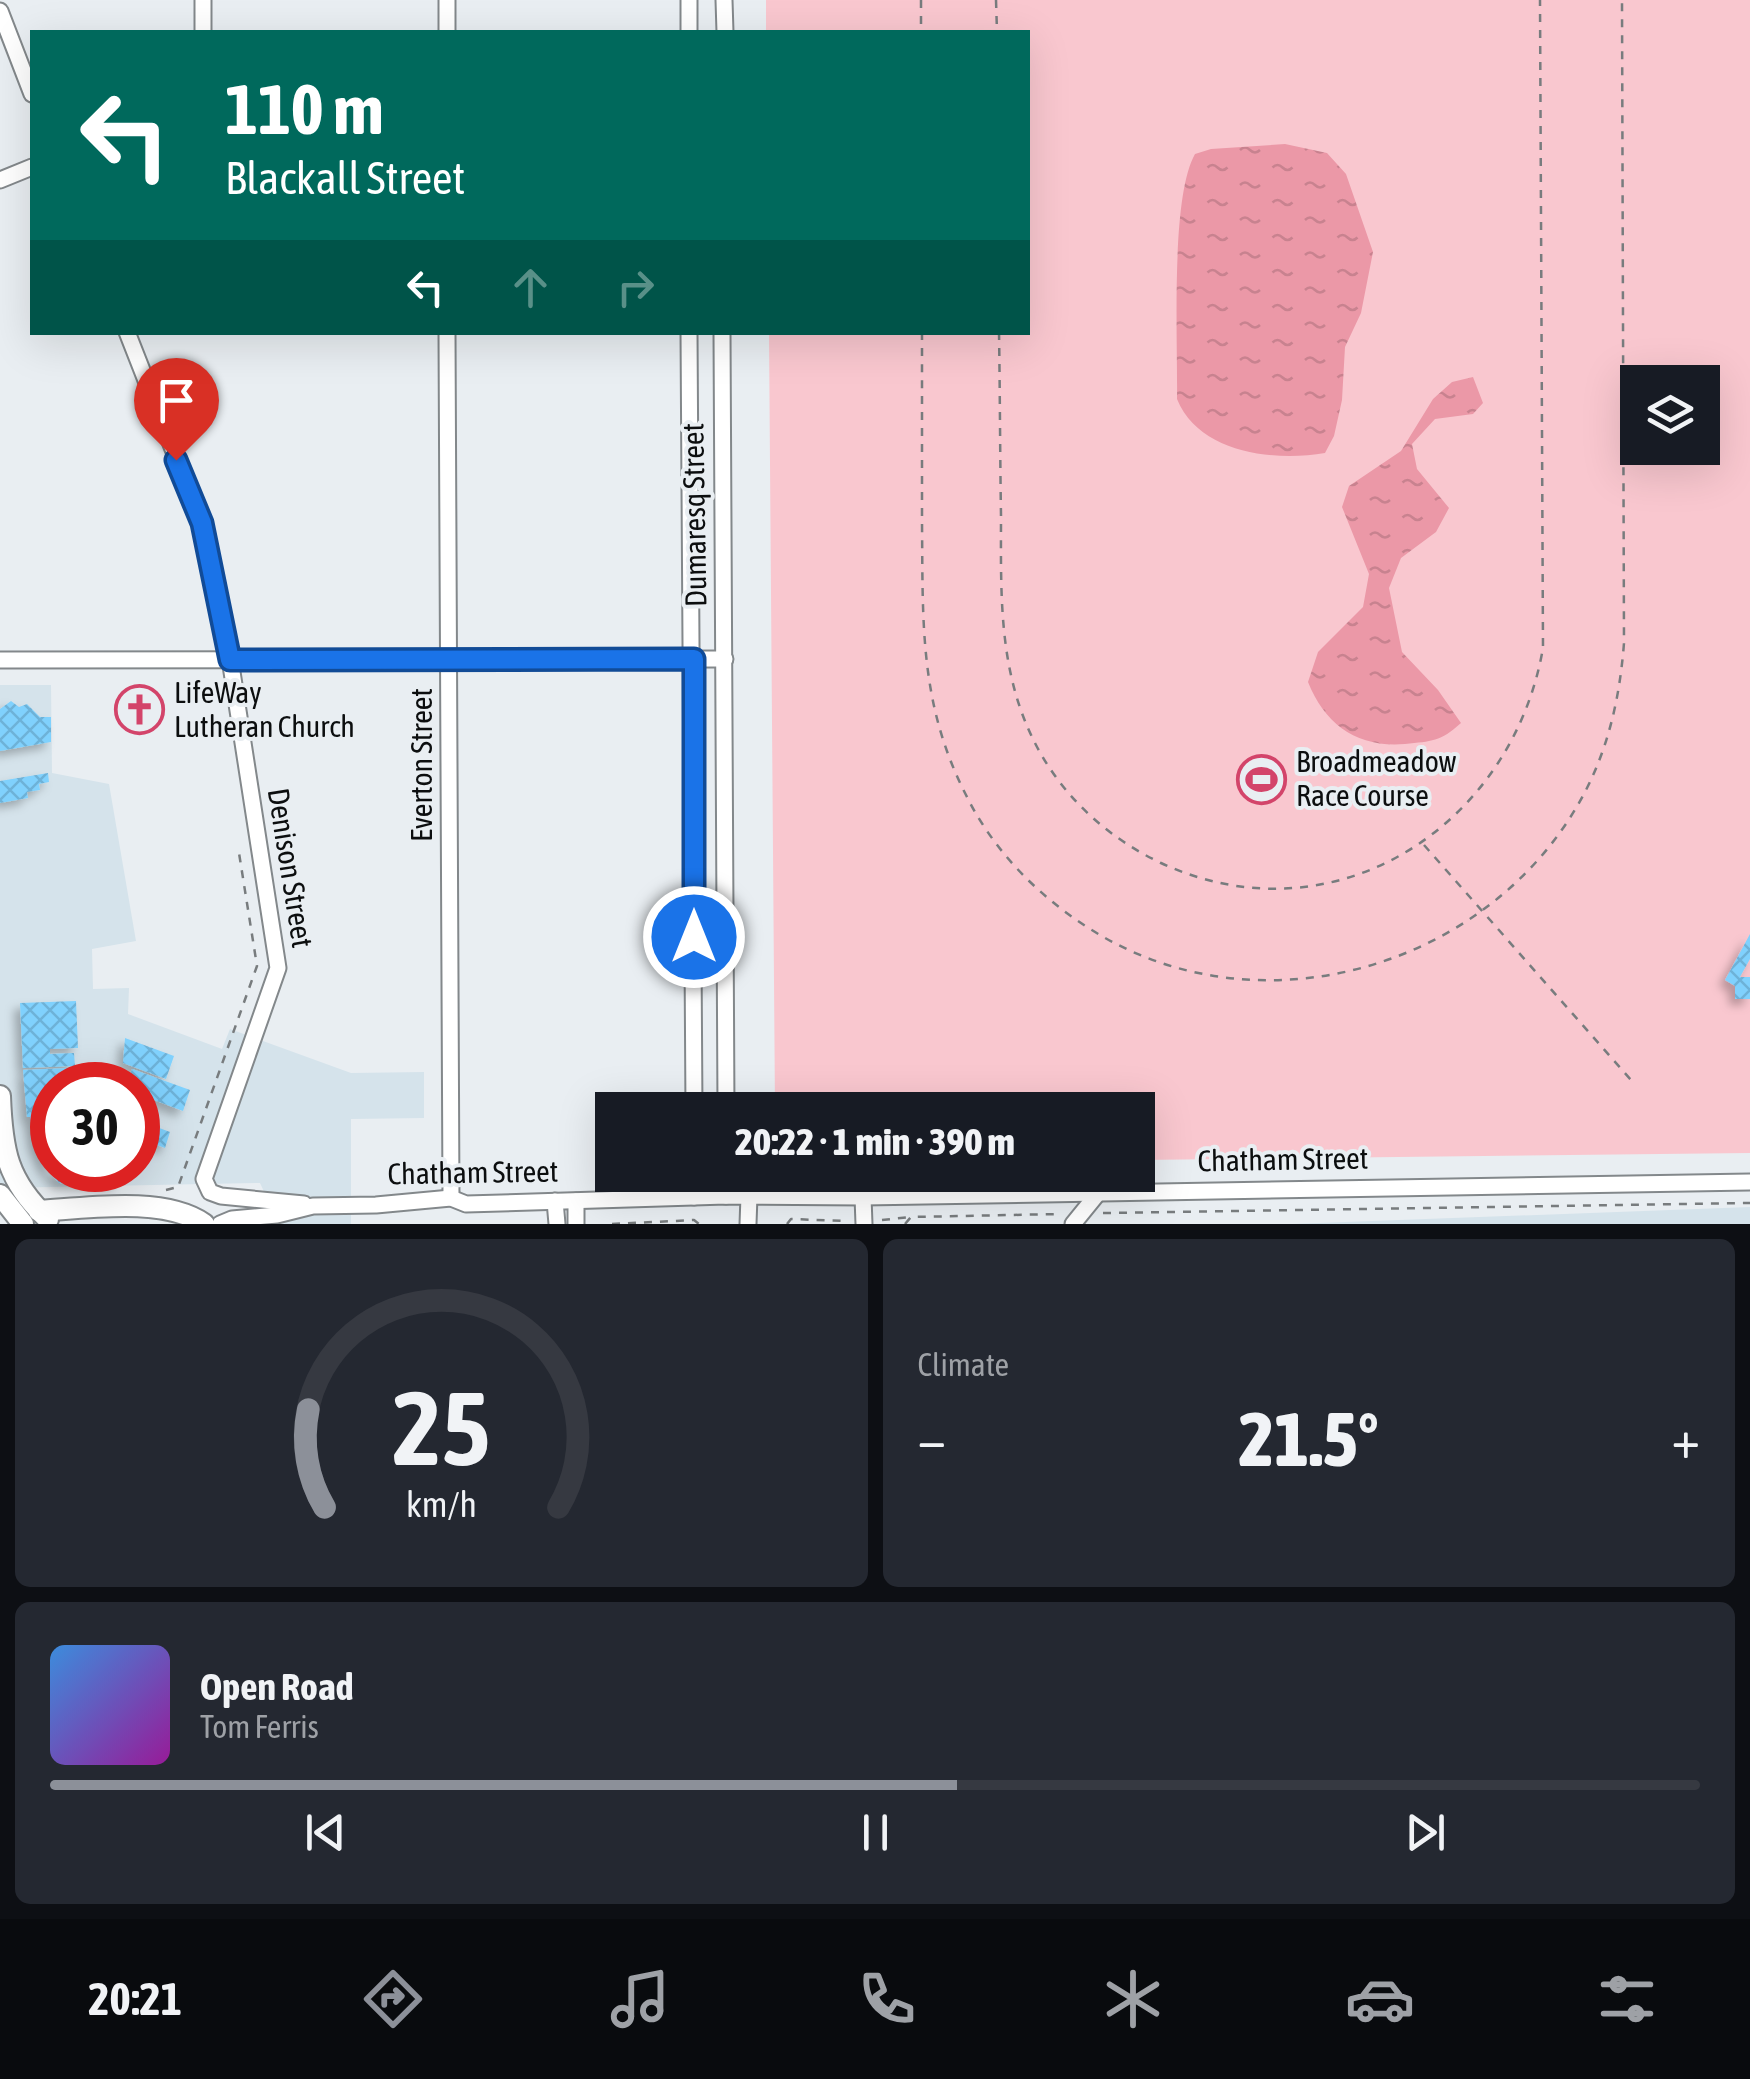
<!DOCTYPE html>
<meta charset="utf-8">
<style>
body{margin:0;font-family:"Asap Condensed",sans-serif;background:#242831;color:#f1f3f6;height:100vh;display:flex;flex-direction:column;font-size:38px;white-space:nowrap}
*{box-sizing:border-box;margin:0}
p{font-size:32px;color:#9ea1a6}
.icon{flex:none;width:55px;height:55px;fill:none;stroke:currentColor;stroke-width:2;stroke-linecap:round;stroke-linejoin:round}
.map{position:relative;height:1224px;overflow:hidden}
.drawer{display:flex;flex-direction:column;gap:15px;padding:15px;background:#0d0f14;flex:1}
.drawer>*{flex:none}
.guide{position:absolute;left:30px;top:30px;width:1000px;height:305px;border-radius:0px;box-shadow:0 10px 40px #0002;background:#00695c;color:#fff;overflow:hidden}
.controls{position:absolute;left:1620px;top:365px;display:grid;gap:20px}
.controls a{display:grid;place-items:center;width:100px;height:100px;border-radius:0px;background:#171b24;box-shadow:0 10px 40px #0002;font-size:50px}
.speed{position:absolute;left:30px;top:1062px;display:flex;gap:20px;font-size:50px;font-weight:700;text-align:center}
.speed>*{display:grid;place-content:center;width:130px;height:130px;border-radius:50%;background:#171b24;box-shadow:0 10px 40px #0002;line-height:1}
.speed .limit{border:15px solid #d22;background:#fff;color:#111}
.pin{position:absolute;display:grid;place-items:center;width:85px;height:85px;color:#fff;margin:-102px -42px;border-radius:50% 50% 50% 0;rotate:-45deg;box-shadow:0 0 10px #0007}
.pin .icon{rotate:45deg}
.me{position:absolute;width:110px;margin:-55px;rotate:0deg;stroke-linejoin:round;filter:drop-shadow(0 0 8px #0008)}
.turn{display:flex;align-items:center;gap:35px;height:210px;padding:0 30px;font-size:45px}
.turn .icon{width:130px;height:130px;stroke-width:2.5}
.turn b{display:block;font-size:70px;line-height:85px}
.lanes{display:flex;align-items:center;height:95px;padding:0 30px;background:#0003;justify-content:center;gap:50px;direction:ltr}
.lanes .off{opacity:.35}
.big{font-size:75px;font-weight:800;line-height:1.1}
.drawer .card{flex:1;display:flex;flex-direction:column;justify-content:center;gap:15px;min-width:0;padding:0 35px;border-radius:15px;background:#242831}
.drawer .dial{align-items:center;gap:0}
.dial svg{height:260px;overflow:visible;fill:none;stroke:#363941;stroke-width:7;stroke-linecap:round;text-anchor:middle}
.dial text{fill:#f1f3f6;stroke:none}
.song{display:flex;align-items:center;gap:30px}
.cover{width:120px;height:120px;border-radius:15px;background:linear-gradient(135deg,hsl(210 70% 55%),hsl(300 70% 35%))}
.played{height:10px;border-radius:5px;background:linear-gradient(90deg,#8c9099 55%,#363941 55%)}
.keys{display:flex;justify-content:space-around;direction:ltr}
.heat{display:flex;justify-content:space-between;align-items:center;font-size:55px;direction:ltr}
.drawer .tiles{flex:1;display:grid;gap:15px;grid-template-columns:1fr 1fr}
.card:last-child{grid-column:span 2}
.trip{position:absolute;left:595px;top:1092px;width:560px;height:100px;border-radius:0px;background:#171b24;box-shadow:0 10px 40px #0002;font-weight:800;line-height:100px;text-align:center}
.menu{display:flex;height:160px;justify-content:space-around;align-items:center;background:#090b0e;color:#9ea1a6}
.menu .icon{width:70px;height:70px}
.menu .selected{color:#8c9099}
.menu b{font-size:45px;color:#f1f3f6}
.map>svg:first-child{display:block}
.built{fill:#d5e3eb;fill-rule:evenodd}
.garden{fill:#f9c7cf;fill-rule:evenodd}
.water{fill:url(#water-ripples)}
.building{fill:url(#building-cross-hatch);filter:url(#shadow)}
.lines{fill:none;stroke-linecap:round;stroke-linejoin:round}
.minor-casing{stroke:#83888b;stroke-width:19}
.major-casing{stroke:#83888b;stroke-width:24}
.path{stroke:#787c7e;stroke-width:2.5;stroke-dasharray:8 8;stroke-linecap:butt}
.minor{stroke:#fff;stroke-width:15}
.major{stroke:#fff;stroke-width:20}
.route-casing{stroke:#114b97;stroke-width:25}
.route{stroke:#1a73e8;stroke-width:18}
.labels{text-anchor:middle;stroke-width:8;stroke-linejoin:round;paint-order:stroke}
.street-label{font-size:30px;fill:#0c0e0f;stroke:#e9eef2}
.poi-label{font-size:30px;fill:#0c0e0f;stroke:#e9eef2;text-anchor:start}
</style>
<div class="map">
<svg width="1750" height="1224" viewBox="0 0 1750 1224">
<defs>
<pattern id="water-ripples" width="26" height="14" patternUnits="userSpaceOnUse" patternTransform="scale(2.5)"><rect width="26" height="14" fill="#eb98a7"/><path d="M2 4q2-2 4 0t4 0M15 11q2-2 4 0t4 0" fill="none" stroke="#c8828f"/></pattern>
<pattern id="building-cross-hatch" width="8" height="8" patternUnits="userSpaceOnUse" patternTransform="scale(2.5)"><rect width="8" height="8" fill="#80d1fd"/><path d="M0 0l8 8M0 8l8-8" fill="none" stroke="#6db2d8"/></pattern>
<filter id="shadow"><feDropShadow dx="-6" dy="6" stdDeviation="5" flood-color="#0004"/></filter>
</defs>
<rect width="100%" height="100%" fill="#e9eef2"/>
<g class="built">
<path d="M0,685H51L52,773L109,784L136,941L92,949L93,989L129,988L128,1014L222,1049L230,1029L351,1073L424,1072V1118L351,1119V1224H279L260,1183L0,1188ZM52,1085H138V1170H52Z"/>
<polygon points="1750,1207 1750,1224 1292,1224"/>
</g>
<path class="garden" d="M766,0H1750V1153L1138,1160V1110H775L769,333L1028,332V32H766ZM1638,382H1702V448H1638Z"/>
<g class="water">
<path d="M1285,144L1327,153L1346,174L1373,252L1361,313L1345,347L1342,400L1334,436L1325,453C1274,462 1199,453 1177,399C1178,343 1170,198 1195,154L1211,149Z"/>
<path d="M1473,377L1483,403L1473,414L1435,419L1412,444L1417,469L1449,508L1436,532L1401,558L1389,588L1402,652L1438,690L1461,723C1440,742 1432,741 1405,744C1358,748 1325,725 1308,682L1318,652L1363,607L1369,574L1342,507L1349,486L1401,451L1433,399L1452,382Z"/>
</g>
<g class="building">
<polygon points="11,701 19,707 27,704 40,717 51,717 51,742 0,751 0,709"/>
<polygon points="48,773 49,782 39,784 40,790 27,792 28,798 0,803 0,781"/>
<polygon points="1750,934 1750,959 1740,977 1750,977 1750,999 1735,999 1735,986 1725,980"/>
<polygon points="76,1001 78,1048 50,1049 50,1054 74,1053 75,1066 23,1068 20,1003"/>
<polygon points="125,1038 174,1056 166,1079 123,1063"/>
<polygon points="69,1068 70,1085 52,1085 52,1170 118,1170 118,1184 59,1183 45,1167 35,1144 30,1117 27,1117 23,1070"/>
<polygon points="132,1069 190,1090 183,1111 138,1094 138,1085 126,1085"/>
<polygon points="138,1120 170,1132 165,1148 138,1138"/>
</g>
<g class="lines">
<defs>
<g id="minor">
<polyline points="724,0 725,32"/>
<polyline points="0,11 32,94"/>
<polyline points="203,32 203,0"/>
<polyline points="447,32 447,0"/>
<polyline points="689,32 689,0"/>
<polyline points="0,180 32,167"/>
<polyline points="127,332 202,523 230,659 278,968 204,1179 210,1192 221,1196 304,1204"/>
<polyline points="447,332 451,1198"/>
<polyline points="689,332 694,1110"/>
<polyline points="722,332 726,1110"/>
<polyline points="0,660 725,659"/>
<polyline points="726,1196 726,1175"/>
<polyline points="694,1197 694,1175"/>
<polyline points="863,1197 864,1224"/>
<polyline points="555,1201 557,1224"/>
<polyline points="220,1224 232,1219 277,1215 313,1206 376,1205 451,1198 466,1204 726,1196 863,1197 1750,1182"/>
<polyline points="576,1224 576,1201"/>
<polyline points="748,1224 749,1196"/>
<polyline points="1073,1224 1099,1192"/>
</g>
<g id="major">
<path d="M0,1096C2,1150 7,1181 48,1219"/>
<polyline points="0,1195 23,1224"/>
<path d="M39,1211C86,1208 165,1196 204,1224"/>
</g>
</defs>
<use href="#minor" class="minor-casing"/>
<use href="#major" class="major-casing"/>
<g class="path">
<polyline points="921,0 921,32"/>
<polyline points="996,0 997,32"/>
<path d="M922,332C922,396 922,459 922,522C923,622 919,703 966,795C995,854 1044,902 1100,935C1270,1035 1499,962 1587,788C1610,742 1620,694 1624,643L1622,0"/>
<path d="M999,332C1000,393 1000,454 1001,515C1001,595 998,672 1036,745C1063,797 1108,838 1161,863C1333,943 1512,827 1543,648L1540,0"/>
<polyline points="1424,845 1631,1080"/>
<polyline points="166,1190 178,1187 257,966 239,853"/>
<polyline points="1103,1213 1750,1203"/>
<polyline points="882,1220 910,1217"/>
<polyline points="612,1224 694,1220 699,1224"/>
<polyline points="787,1224 791,1219 846,1221"/>
<polyline points="905,1224 911,1217 1060,1214"/>
</g>
<use href="#minor" class="minor"/>
<use href="#major" class="major"/>
</g>
<g class="lines">
<defs>
<polyline id="route" points="176,460 202,523 230,660 694,659 694,937"/>
</defs>
<use href="#route" class="route-casing"/>
<use href="#route" class="route"/>
</g>
<defs>
<symbol id="church-ring" viewBox="-11 -11 22 22"><circle r="9.5" fill="#e9eef2" stroke="#d3446a" stroke-width="1.5"/><path d="M-1.2-6h2.4v3.5h3.3v2.4h-3.3V6h-2.4V-.1h-3.3v-2.4h3.3Z" fill="#d3446a"/></symbol>
<symbol id="stadium-ring" viewBox="-11 -11 22 22"><circle r="9.5" fill="#e9eef2" stroke="#d3446a" stroke-width="1.5"/><path d="M0-5a6.5 5 0 1 0 0 10a6.5 5 0 1 0 0-10ZM-3.5-1.8h7v3.6h-7Z" fill="#d3446a"/></symbol>
</defs>
<g fill-rule="evenodd">
<use href="#church-ring" x="112" y="682" width="55" height="55"/>
<use href="#stadium-ring" x="1234" y="752" width="55" height="55"/>
</g>
<g class="labels">
<g class="street-label">
<text transform="translate(695 515) rotate(-91)" y="10">Dumaresq Street</text>
<text transform="translate(422 765) rotate(-90)" y="10">Everton Street</text>
<text transform="translate(290 868) rotate(81)" y="10">Denison Street</text>
<text transform="translate(1283 1160) rotate(-1)" y="10">Chatham Street</text>
<text transform="translate(473 1173) rotate(-1)" y="10">Chatham Street</text>
</g>
<g class="poi-label">
<text x="174" y="703">LifeWay<tspan x="174" dy="34">Lutheran Church</tspan></text>
<text x="1296" y="772">Broadmeadow<tspan x="1296" dy="34">Race Course</tspan></text>
</g>
</g>
</svg>
<div class="controls">
<a><svg class="icon" aria-label="layers" viewBox="0 0 24 24"><path d="M12 4l9 5-9 5-9-5zM3 14l9 5 9-5"/></svg></a>
</div>
<div class="speed"><div class="limit">30</div></div>
<div class="pin" style="left:176px;top:460px;background:#d93025"><svg class="icon" aria-label="arrive" viewBox="0 0 24 24"><path d="M6 21V4h12l-3 4 3 4H6"/></svg></div>
<svg class="me" style="left:694px;top:937px" viewBox="-20 -20 40 40"><circle r="17" fill="#1a73e8" stroke="#fff" stroke-width="3"/><path d="M0-11L8 9 0 5-8 9z" fill="#fff"/></svg>
<div class="trip">20:22 · 1 min · 390 m</div>
<div class="guide">
<div class="turn"><svg class="icon" aria-label="left" viewBox="0 0 24 24"><path d="M17 20v-9H6M10 6l-5 5 5 5"/></svg><div><b>110 m</b>Blackall Street</div></div>
<div class="lanes"><svg class="icon" aria-label="left" viewBox="0 0 24 24"><path d="M17 20v-9H6M10 6l-5 5 5 5"/></svg><svg class="icon off" aria-label="ahead" viewBox="0 0 24 24"><path d="M12 20V5M6 11l6-6 6 6"/></svg><svg class="icon off" aria-label="right" viewBox="0 0 24 24"><path d="M7 20v-9h11M14 6l5 5-5 5"/></svg></div>
</div>
</div>
<section class="drawer">
<div class="tiles">
<div class="card dial"><svg viewBox="0 0 100 80">
<path d="M14 69A42 42 0 1 1 86 69"/>
<path d="M14 69A42 42 0 0 1 9 39" stroke="#8c9099"/>
<text x="50" y="56" font-size="32" font-weight="700">25</text>
<text x="50" y="72" font-size="11">km/h</text>
</svg></div>
<div class="card"><p>Climate</p>
<div class="heat"><a>−</a><b class="big">21.5°</b><a>+</a></div>
</div>
<div class="card">
<div class="song"><i class="cover"></i><div><b>Open Road</b><p>Tom Ferris</p></div></div>
<div class="played"></div>
<div class="keys"><svg class="icon" aria-label="previous" viewBox="0 0 24 24"><path d="M18 5L8 12l10 7zM5 5v14"/></svg><svg class="icon" aria-label="pause" viewBox="0 0 24 24"><path d="M8 5v14M16 5v14"/></svg><svg class="icon" aria-label="next" viewBox="0 0 24 24"><path d="M6 5l10 7-10 7zM19 5v14"/></svg></div>
</div>
</div>
</section>
<nav class="menu">
<b>20:21</b>
<svg class="icon selected" aria-label="directions" viewBox="0 0 24 24"><path d="M12 3l9 9-9 9-9-9zM9 14v-3h6M13 9l2 2-2 2"/></svg>
<svg class="icon" aria-label="music" viewBox="0 0 24 24"><path d="M9 18V5l10-2v13"/><circle cx="6" cy="18" r="3"/><circle cx="16" cy="16" r="3"/></svg>
<svg class="icon" aria-label="phone" viewBox="0 0 24 24"><path d="M5 4h4l2 5-3 2q2 4 5 5l2-3 5 2v4C11 20 4 13 5 4z"/></svg>
<svg class="icon" aria-label="climate" viewBox="0 0 24 24"><path d="M12 3v18M4 7l16 10M4 17L20 7"/></svg>
<svg class="icon" aria-label="car" viewBox="0 0 24 24"><path d="M5 17H2v-5l4-1 3-4h7l3 4 3 1v5h-3M9 17h6M6 11h13"/><circle cx="7" cy="17" r="2"/><circle cx="17" cy="17" r="2"/></svg>
<svg class="icon" aria-label="filters" viewBox="0 0 24 24"><path d="M4 7h16M4 17h16"/><circle cx="9" cy="7" r="2"/><circle cx="15" cy="17" r="2"/></svg>
</nav>
